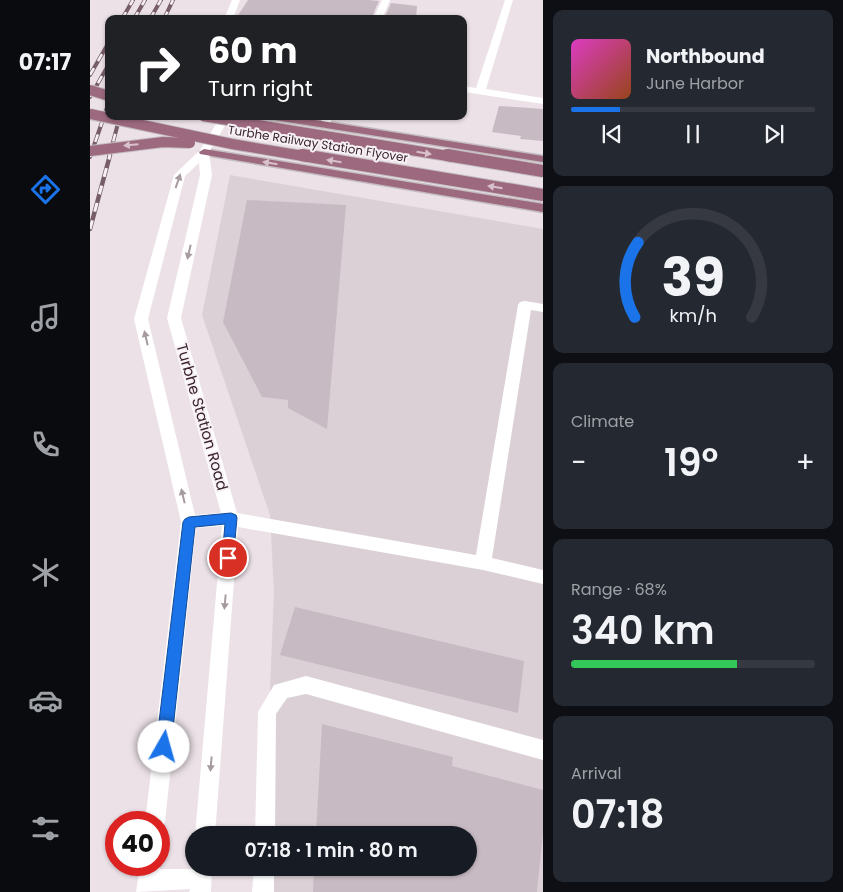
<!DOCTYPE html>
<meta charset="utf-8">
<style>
body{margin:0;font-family:Poppins,sans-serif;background:#242831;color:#f1f3f6;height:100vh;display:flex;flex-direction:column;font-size:19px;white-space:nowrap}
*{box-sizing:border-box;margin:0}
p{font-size:16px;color:#9ea1a6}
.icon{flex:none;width:28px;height:28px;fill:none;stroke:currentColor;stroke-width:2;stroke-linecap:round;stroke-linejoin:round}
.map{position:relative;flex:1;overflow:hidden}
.details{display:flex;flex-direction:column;gap:10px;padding:10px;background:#0d0f14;width:300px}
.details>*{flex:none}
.top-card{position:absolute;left:15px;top:15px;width:362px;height:105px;border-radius:10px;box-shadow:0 1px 4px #0004;background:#202124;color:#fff;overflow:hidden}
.speed{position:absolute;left:15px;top:811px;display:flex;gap:10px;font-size:25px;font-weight:700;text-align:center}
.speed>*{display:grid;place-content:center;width:65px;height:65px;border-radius:50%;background:#171b24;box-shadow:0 1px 4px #0004;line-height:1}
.speed .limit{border:8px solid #d22;background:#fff;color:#111}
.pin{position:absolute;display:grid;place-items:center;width:42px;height:42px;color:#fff;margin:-21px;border:2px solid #fff;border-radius:50%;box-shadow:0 1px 5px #0007}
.me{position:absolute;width:55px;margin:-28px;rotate:7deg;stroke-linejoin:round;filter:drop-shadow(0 0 4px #0008)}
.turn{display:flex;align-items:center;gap:18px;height:105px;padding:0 20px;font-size:22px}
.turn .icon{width:65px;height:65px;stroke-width:2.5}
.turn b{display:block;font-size:35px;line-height:42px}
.big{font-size:38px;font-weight:600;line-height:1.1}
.details .tile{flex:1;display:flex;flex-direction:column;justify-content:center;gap:8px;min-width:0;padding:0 18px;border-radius:10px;background:#242831}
.details .dial{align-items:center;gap:0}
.dial svg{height:130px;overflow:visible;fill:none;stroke:#363941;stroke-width:7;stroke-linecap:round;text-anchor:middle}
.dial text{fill:#f1f3f6;stroke:none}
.song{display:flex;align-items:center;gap:15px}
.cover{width:60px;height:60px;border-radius:8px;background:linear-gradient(135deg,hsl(310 70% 55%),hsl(20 70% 35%))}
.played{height:5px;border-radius:2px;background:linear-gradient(90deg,#1a73e8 20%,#363941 20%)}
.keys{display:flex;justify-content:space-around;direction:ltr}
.heat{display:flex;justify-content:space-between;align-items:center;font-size:28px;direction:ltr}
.charge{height:8px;border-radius:4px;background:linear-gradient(90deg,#34c759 68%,#363941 0)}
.trip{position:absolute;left:95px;top:826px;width:292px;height:50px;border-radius:25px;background:#171b24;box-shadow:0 1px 4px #0004;font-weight:600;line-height:50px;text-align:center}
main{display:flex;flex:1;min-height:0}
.dock{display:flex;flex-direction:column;width:90px;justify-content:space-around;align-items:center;background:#090b0e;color:#9ea1a6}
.dock .icon{width:35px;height:35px}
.dock .active{color:#1a73e8}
.dock b{font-size:22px;color:#f1f3f6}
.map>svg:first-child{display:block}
.built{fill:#dad0d6}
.building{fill:#c8bac2}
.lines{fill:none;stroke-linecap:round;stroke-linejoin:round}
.major-casing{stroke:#c4bdc0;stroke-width:3}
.minor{fill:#fff;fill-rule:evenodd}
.major{fill:#9d697e;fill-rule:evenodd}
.rail-far1-casing{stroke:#765d68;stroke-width:4}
.rail-casing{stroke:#765d68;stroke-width:4.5}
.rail-far1{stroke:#f7f1f5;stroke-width:2.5;stroke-dasharray:8;stroke-linecap:butt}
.rail{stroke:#f7f1f5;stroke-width:3;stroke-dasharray:9;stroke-linecap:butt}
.major-bridge-far1-casing{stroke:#c4bdc0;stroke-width:12;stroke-linecap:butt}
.major-bridge-casing{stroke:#c4bdc0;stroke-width:14;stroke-linecap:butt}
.major-bridge-far1{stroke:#9d697e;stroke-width:10}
.major-bridge{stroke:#9d697e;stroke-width:12}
.oneway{fill:#d8c1cb}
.oneway2{fill:#a69ca0}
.route{fill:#1a73e8;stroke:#114b97}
.labels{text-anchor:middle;stroke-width:4;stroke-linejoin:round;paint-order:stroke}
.far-street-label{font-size:12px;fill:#3a232d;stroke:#f7f1f5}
.street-label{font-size:15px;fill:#3a232d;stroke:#f7f1f5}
</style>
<main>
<nav class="dock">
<b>07:17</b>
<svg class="icon active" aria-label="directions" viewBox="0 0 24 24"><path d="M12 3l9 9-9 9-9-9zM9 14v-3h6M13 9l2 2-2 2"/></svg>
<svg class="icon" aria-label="music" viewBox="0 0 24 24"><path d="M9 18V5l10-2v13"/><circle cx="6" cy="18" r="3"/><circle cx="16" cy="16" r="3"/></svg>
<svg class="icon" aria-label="phone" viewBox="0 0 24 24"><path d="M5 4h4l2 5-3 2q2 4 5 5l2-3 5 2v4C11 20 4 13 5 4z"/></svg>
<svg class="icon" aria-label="climate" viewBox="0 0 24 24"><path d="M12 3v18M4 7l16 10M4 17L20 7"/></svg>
<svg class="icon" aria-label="car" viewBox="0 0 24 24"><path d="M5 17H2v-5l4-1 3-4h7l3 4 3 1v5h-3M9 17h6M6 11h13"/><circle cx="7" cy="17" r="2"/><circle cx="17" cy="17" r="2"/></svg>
<svg class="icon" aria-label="filters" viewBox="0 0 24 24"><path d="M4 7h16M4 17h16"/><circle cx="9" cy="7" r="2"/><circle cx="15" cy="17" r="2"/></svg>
</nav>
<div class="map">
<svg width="453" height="892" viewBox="0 0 453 892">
<rect width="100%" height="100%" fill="#ebe1e7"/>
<polygon class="built" points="140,175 453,229 453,892 171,892 172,868 379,868 379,835 174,835 184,592 180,515 112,315"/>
<g class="building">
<polygon points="158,0 279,0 289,1 281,19 164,19 147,17"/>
<polygon points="301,3 327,6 326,19 294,19"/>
<polygon points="409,106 453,109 453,141 430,139 431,136 402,132"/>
<polygon points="157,200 256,205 237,429 198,408 198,400 172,397 133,322"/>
<polygon points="205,607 434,661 428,713 190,655"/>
<polygon points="232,724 363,757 362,766 453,790 453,832 447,892 223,892 224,868 379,868 379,835 226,835"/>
</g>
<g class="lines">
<defs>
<g id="major">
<polygon points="173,116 200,116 453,156 453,162 178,119"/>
<polygon points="114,149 453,204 453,212 110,154 109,152"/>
</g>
</defs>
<use href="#major" class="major-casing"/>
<g class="minor">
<polygon points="142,0 150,0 143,19 134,19"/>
<polygon points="292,0 300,0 292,19 283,19"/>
<polygon points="415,0 423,0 396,89 453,98 453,104 374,92 374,86 386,88"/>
<path d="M131,116H141L119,152L122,175L91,318L147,513L386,555L428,305L430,302L435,301L453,304V312L441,310L402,558L453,570V584L393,570L148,527L125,835H105L132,526L106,528L75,822L72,829L69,831V822H55L91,522L44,319L84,175L110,150ZM109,163L110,175L77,318L131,513L105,515L58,319L95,176Z"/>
<polygon points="234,116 244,116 238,127 234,128 229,125"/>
<polygon points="216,676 453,740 453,760 216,694 197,698 186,714 185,835 165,835 168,712 184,685"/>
<polygon points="69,861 70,869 102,869 104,863 104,868 122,868 121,892 99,892 100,889 46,892 50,865 69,865"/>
<polygon points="164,868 184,868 184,892 162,892"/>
</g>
<use href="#major" class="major"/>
<defs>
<g id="rail-far1">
<polyline points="32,19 43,0"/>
<polyline points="44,19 55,0"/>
<polyline points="60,19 71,0"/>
<polyline points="74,19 83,0"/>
<polyline points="0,75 19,42"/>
<polyline points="0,97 19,64"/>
<polyline points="0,157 19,102"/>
<polyline points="19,157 30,116"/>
</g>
<polyline id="rail" points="0,229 20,155"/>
</defs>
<use href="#rail-far1" class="rail-far1-casing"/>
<use href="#rail" class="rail-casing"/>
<use href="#rail-far1" class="rail-far1"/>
<use href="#rail" class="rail"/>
<defs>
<g id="major-bridge-far1">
<polyline points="0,90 19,96"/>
<polyline points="0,114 142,144 219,157"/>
<polyline points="113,116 364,157"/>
<polyline points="0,151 73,142 100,143"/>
</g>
<g id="major-bridge">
<polyline points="212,155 453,195"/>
<polyline points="357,155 453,171"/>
</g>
</defs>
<use href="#major-bridge-far1" class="major-bridge-far1-casing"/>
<use href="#major-bridge" class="major-bridge-casing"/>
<use href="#major-bridge-far1" class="major-bridge-far1"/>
<use href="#major-bridge" class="major-bridge"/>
</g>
<defs><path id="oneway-solid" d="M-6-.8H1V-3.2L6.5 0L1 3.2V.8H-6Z" transform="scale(1.25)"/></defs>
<g class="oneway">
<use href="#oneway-solid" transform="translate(41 145) rotate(175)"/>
<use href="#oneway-solid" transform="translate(334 153) rotate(9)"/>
<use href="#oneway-solid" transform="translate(244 161) rotate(-171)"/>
<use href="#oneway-solid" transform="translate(180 163) rotate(-171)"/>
<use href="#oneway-solid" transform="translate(405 187) rotate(-171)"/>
</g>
<g class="oneway2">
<use href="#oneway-solid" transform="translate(88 181) rotate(-71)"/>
<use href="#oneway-solid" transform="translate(99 252) rotate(103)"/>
<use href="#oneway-solid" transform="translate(56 338) rotate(-103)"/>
<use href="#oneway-solid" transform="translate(93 496) rotate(-103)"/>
<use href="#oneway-solid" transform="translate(135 602) rotate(95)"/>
<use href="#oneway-solid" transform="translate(121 764) rotate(95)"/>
</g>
<polygon class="route" points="141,513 146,515 147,518 143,561 138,563 134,561 132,558 135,524 105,527 81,747 79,752 74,755 68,752 66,747 93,522 95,519 99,517"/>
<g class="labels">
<g class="far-street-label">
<text transform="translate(228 144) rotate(9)" y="4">Turbhe Railway Station Flyover</text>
</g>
<g class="street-label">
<text transform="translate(112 417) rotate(74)" y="5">Turbhe Station Road</text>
</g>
</g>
</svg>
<div class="speed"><div class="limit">40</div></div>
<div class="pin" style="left:138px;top:558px;background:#d93025"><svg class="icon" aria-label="arrive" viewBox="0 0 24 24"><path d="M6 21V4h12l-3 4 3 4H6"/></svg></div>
<svg class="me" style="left:74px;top:747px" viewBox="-20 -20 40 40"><circle r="19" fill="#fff"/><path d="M0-13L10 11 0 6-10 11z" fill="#1a73e8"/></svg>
<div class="trip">07:18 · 1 min · 80 m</div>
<div class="top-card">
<div class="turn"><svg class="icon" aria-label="right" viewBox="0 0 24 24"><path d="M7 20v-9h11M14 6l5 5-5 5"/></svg><div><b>60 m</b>Turn right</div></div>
</div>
</div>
<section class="details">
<div class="tile">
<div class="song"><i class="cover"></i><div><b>Northbound</b><p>June Harbor</p></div></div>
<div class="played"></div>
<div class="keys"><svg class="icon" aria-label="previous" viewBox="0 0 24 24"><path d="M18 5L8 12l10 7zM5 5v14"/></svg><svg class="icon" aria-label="pause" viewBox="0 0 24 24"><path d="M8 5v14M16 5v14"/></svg><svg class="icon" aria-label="next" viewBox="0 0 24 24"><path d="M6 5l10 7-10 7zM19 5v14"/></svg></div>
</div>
<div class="tile dial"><svg viewBox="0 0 100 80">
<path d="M14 69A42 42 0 1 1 86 69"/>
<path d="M14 69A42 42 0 0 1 16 23" stroke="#1a73e8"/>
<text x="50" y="56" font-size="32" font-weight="700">39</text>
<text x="50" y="72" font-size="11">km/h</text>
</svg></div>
<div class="tile"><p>Climate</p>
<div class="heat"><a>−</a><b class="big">19°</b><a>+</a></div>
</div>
<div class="tile"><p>Range · 68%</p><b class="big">340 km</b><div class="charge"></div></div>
<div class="tile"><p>Arrival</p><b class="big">07:18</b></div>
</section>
</main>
